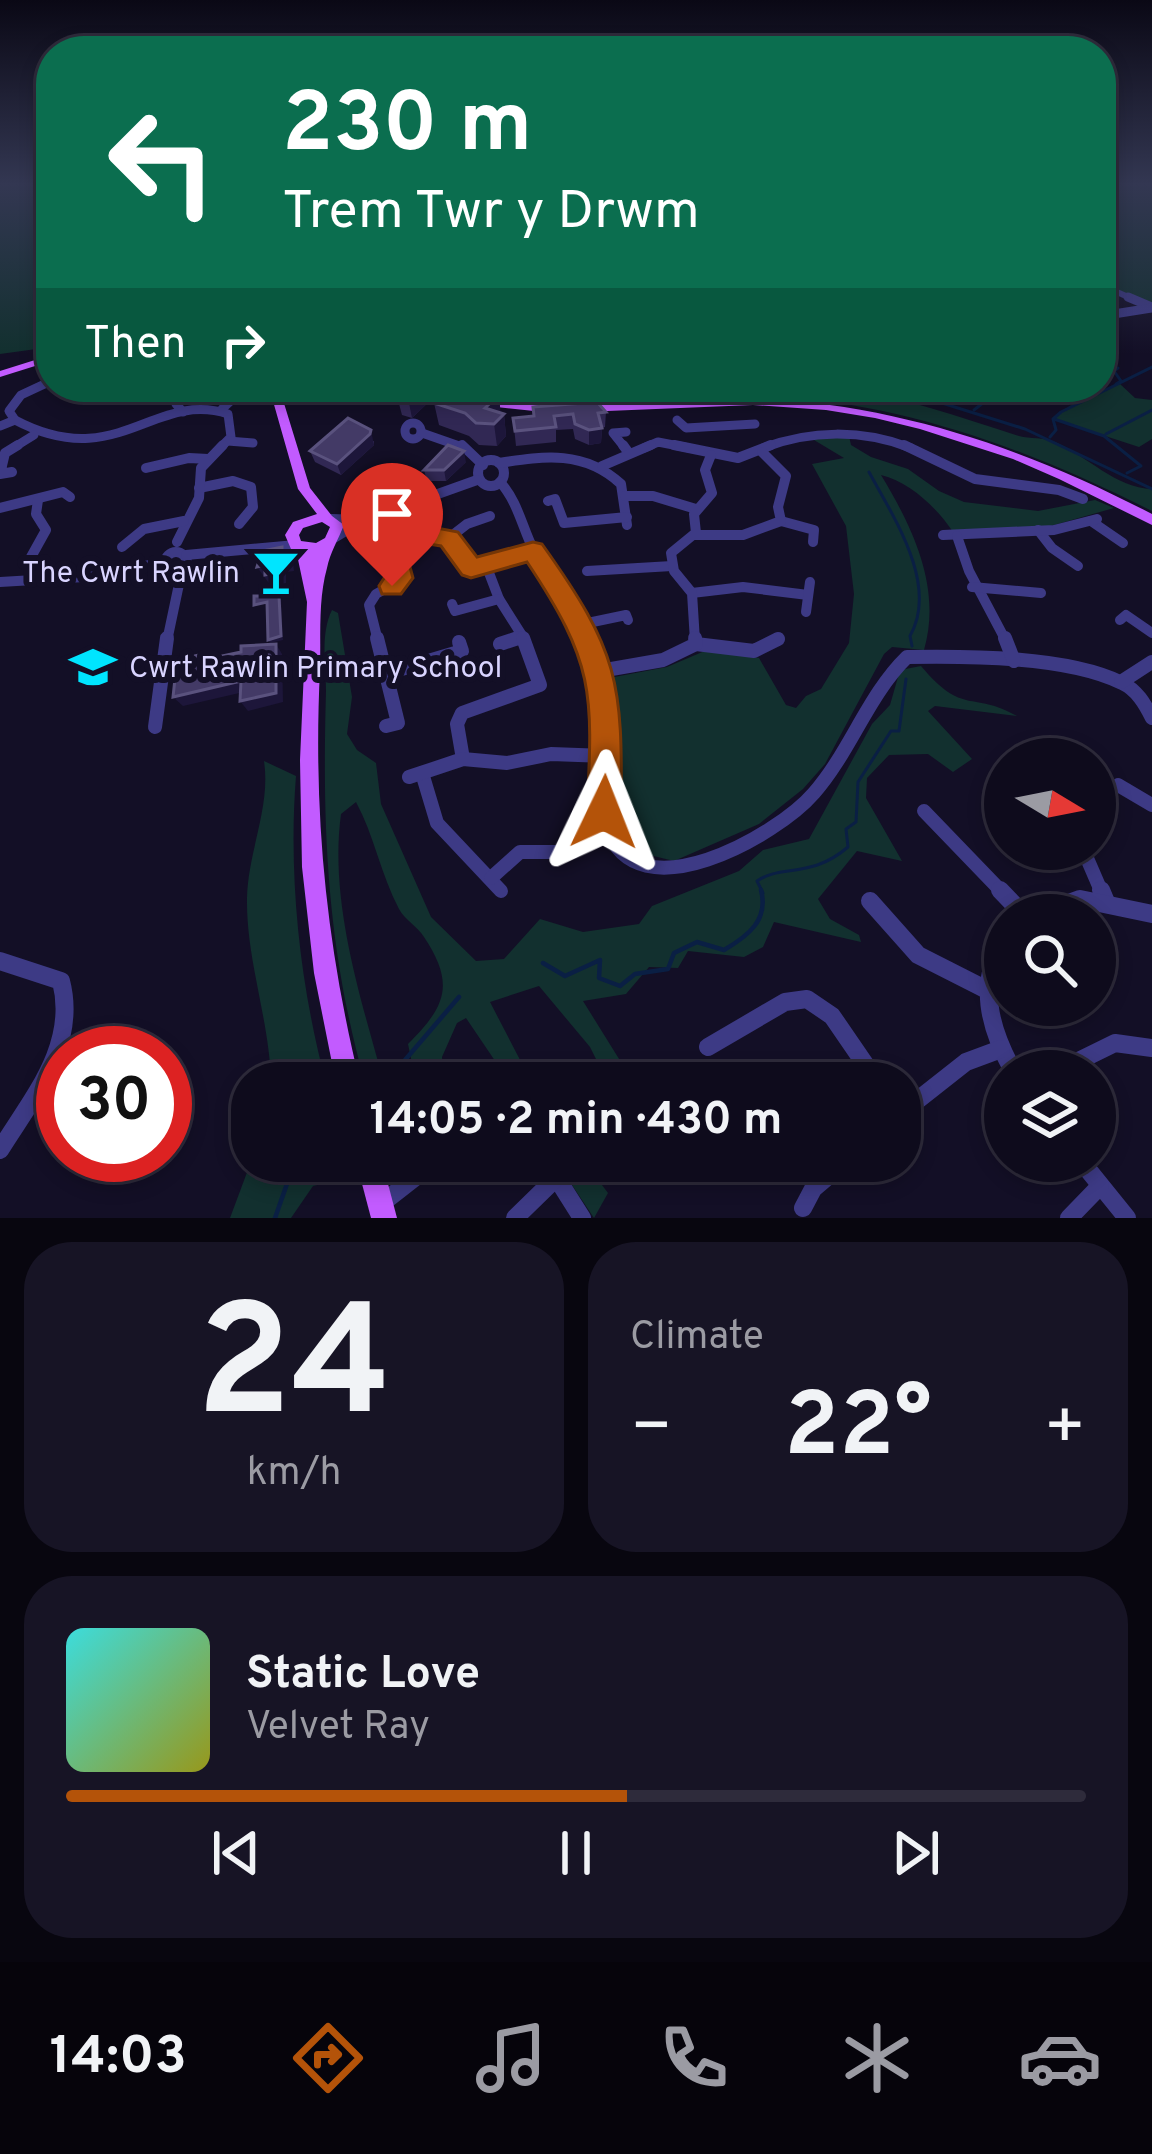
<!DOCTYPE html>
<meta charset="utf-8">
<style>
body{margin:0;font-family:Overpass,sans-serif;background:#171425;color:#f1f3f6;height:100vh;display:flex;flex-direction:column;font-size:45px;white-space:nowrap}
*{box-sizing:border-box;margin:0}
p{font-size:39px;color:#9b9ba3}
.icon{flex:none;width:66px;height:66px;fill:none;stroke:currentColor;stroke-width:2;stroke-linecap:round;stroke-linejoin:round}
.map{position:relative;height:1218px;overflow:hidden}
.sheet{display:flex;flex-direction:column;gap:24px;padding:24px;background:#08060f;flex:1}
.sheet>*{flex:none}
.guide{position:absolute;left:36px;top:36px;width:1080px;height:366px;border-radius:48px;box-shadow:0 6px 18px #0003,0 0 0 3px #2e2b3b;background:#0b6e4f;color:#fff;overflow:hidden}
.needle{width:78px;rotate:100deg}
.tools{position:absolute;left:984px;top:738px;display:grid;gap:24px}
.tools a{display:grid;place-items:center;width:132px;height:132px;border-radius:50%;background:#0e0b1c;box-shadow:0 6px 18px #0003,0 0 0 3px #2e2b3b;font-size:60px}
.speed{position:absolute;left:36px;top:1026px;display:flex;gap:24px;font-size:60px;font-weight:700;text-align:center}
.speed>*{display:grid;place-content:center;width:156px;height:156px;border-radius:50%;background:#0e0b1c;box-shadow:0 6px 18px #0003,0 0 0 3px #2e2b3b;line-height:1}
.speed .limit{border:18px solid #d22;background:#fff;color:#111}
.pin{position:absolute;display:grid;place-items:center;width:102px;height:102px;color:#fff;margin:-123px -51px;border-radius:50% 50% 50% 0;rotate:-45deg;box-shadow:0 0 12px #0007}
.pin .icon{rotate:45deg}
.me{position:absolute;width:132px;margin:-66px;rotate:2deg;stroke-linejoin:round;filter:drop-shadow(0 0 9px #0008)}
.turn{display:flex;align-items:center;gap:42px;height:252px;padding:0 48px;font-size:54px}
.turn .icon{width:156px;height:156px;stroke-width:2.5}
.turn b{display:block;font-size:84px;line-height:102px}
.then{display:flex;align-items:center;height:114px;padding:0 48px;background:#0003;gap:24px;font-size:45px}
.big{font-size:90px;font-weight:700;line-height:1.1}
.sheet .widget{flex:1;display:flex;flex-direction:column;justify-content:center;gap:18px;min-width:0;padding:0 42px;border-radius:48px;background:#171425}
.sheet .dial{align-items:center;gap:0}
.dial b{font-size:156px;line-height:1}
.song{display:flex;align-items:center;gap:36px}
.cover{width:144px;height:144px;border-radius:18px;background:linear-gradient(135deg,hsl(180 70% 55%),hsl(60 70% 35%))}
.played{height:12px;border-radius:6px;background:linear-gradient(90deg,#b45309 55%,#2e2b3b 55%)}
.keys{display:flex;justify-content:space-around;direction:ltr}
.heat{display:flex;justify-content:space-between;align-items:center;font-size:66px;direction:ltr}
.sheet .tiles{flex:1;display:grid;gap:24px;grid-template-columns:1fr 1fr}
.widget:last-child{grid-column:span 2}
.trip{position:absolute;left:231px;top:1062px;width:690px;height:120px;border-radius:48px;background:#0e0b1c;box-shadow:0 6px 18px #0003,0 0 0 3px #2e2b3b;font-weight:700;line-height:120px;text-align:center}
.menu{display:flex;height:192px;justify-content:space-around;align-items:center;background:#06040b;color:#9b9ba3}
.menu .icon{width:84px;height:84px}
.menu .selected{color:#b45309}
.menu b{font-size:54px;color:#f1f3f6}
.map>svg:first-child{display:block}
.green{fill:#12302f}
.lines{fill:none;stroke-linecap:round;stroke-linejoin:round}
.stream-far1{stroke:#0a1f44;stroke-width:3}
.stream{stroke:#0a1f44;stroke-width:4.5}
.minor-far4{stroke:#3d3a85;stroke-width:6}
.minor-far3{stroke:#3d3a85;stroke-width:9}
.minor-far2{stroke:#3d3a85;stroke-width:10}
.minor-far1{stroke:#3d3a85;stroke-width:14}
.minor{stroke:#3d3a85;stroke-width:18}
.major{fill:#c25bff;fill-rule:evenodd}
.wall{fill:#312854}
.shaded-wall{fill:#1d163a}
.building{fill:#433a66;stroke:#5a527e;stroke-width:3}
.route{fill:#b45309;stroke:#753606;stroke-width:3}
.labels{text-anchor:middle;stroke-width:12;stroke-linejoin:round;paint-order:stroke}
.poi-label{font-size:30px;fill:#d9d4ff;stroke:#130f26;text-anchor:end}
</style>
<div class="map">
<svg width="1152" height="1218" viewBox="0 0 1152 1218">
<rect width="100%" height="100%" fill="#130f26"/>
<g class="green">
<polygon points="0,184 51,184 51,347 0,354"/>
<polygon points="1101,184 1152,184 1152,305 1101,283"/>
<path d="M1120,384L1135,398L1152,400V439L1139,447L1053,419C1066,404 1100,392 1120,384Z"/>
<path d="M444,387H841C903,397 959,417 1019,436C1030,439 1044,437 1055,442C1087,456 1116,488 1152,489V511C1015,443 898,401 743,393C649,389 535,425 444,387Z"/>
<path d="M849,436L851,445L871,457L908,469L939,491L964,502L1038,511L1095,500L1114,508L1047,527L953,532C937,508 910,482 881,475C913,528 942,588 924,650L892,647L884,654L825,764L803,789L759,824L674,861L637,852L611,820L614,705L609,678L667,667L707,650L759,658L786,705L796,708L806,696L821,689L849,643L854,594L846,526L812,464L844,458L809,437Z"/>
<path d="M332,610L338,613L352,697L347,734L357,750L376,763L381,804L431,917L476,961L504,959L540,919L583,932L639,924L652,906L739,871L763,850L809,839L872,724L890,705L900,670L921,666C964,717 971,690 1017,716L935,706L928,711L972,759L953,772L928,754L889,755L867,778L866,798L902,861L857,851L818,899L830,919L859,935L861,942L774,922L763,947L744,957L688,951L678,968L649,967L626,994L583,1001L634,1083H608L590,1047L539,986L490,1002L532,1083H510L466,1018L457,1023L442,1057L444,1083H416L408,1044C445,1007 456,985 424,937C417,926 405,920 399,909C381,875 374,835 356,802L341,814C329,902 361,999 384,1083H365C327,948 322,830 326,691C326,665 320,634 332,610Z"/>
<path d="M264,761L296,776C288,877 300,985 326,1083H271C270,1021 246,961 247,898C248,851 271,807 264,761Z"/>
<polygon points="252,1159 347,1161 351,1177 313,1186 291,1218 230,1218"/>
<polygon points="556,1161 584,1161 608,1193 594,1218"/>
</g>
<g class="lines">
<g class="stream-far1">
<polyline points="1116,384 1121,381 1114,371 1118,368"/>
<polyline points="784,387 787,391"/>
<polyline points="891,387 1025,429 1152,489"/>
<polyline points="974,410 1003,387"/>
<polyline points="1054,419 1104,436 1141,466 1127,473"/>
<polyline points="1106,434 1152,410"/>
<polyline points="1050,437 1056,430 1053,419 1061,412 1152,367"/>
<path d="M869,472C894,518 939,585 910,636L912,646"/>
<path d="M763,893L757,881C781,864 811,879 848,847L846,829L856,822L858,782L891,731H899L906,679"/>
</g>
<g class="stream">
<path d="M543,963L565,976L600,960L599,978L620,986L635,974L668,969L674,953L697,942L724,950C748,936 769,920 761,890"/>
<polyline points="405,1060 459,997"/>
<polyline points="275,1218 295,1161"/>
</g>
<polyline class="minor-far4" points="1101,285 1135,300"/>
<g class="minor-far3">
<polyline points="1128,297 1152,307"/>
<polyline points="1101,316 1152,308"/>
<polyline points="78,387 112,391"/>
<polyline points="176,387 176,404 183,412"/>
<polyline points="222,409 236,396 233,387"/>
<polyline points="15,420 9,411 21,395 51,381"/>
<polyline points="677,420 686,428 755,424"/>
<circle cx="413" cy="431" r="8"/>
<path d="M0,426L15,420C117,474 154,390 228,414L231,437L220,448"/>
<polyline points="422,433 465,448"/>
<polyline points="228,441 253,443"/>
<polyline points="13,448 34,435"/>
<polyline points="625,448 613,433 626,432"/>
<polyline points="644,448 658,442 689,448"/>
<path d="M763,448C810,430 862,429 911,448"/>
</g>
<g class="minor-far2">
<polyline points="462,445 483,465"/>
<polyline points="623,445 628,452"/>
<polyline points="674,445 738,458 771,445"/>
<polyline points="904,445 975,479 1059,490 1083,499"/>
<circle cx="491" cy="473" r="13"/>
<path d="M499,463C545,456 584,450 621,484L627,525"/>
<polyline points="602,466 651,445"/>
<polyline points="146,468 189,458 208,459"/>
<polyline points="12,472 0,474 5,453 18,445"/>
<path d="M500,482C518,502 522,527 534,551C550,583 575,608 589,641"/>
<polyline points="199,488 233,481 251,487 253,507 239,524"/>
<polyline points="625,496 653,496 696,509"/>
<polyline points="548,501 555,499 564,523 627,517"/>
<polyline points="0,508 63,492 70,497"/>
<polyline points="331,519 365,520 477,480"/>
<polyline points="781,521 814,530 813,542"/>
<polyline points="1091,521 1123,543"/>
<polyline points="1038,530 1052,548 1078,566"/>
<polyline points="696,533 694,514 712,493 705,470 711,455"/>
<polyline points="943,535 1054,530 1097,519"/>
<polyline points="957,536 969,571 1006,641"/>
<polyline points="334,538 364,520"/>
<polyline points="449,538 467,524 490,516"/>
<polyline points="390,540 424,532 444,535 471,568 533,551"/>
<polyline points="177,542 199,498 201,468 223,445"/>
<polyline points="122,547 144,529 184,521"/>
<circle cx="176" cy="563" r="11"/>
<polyline points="186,555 296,545"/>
<polyline points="31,557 46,530 36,514 38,500"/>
<polyline points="486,565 499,599 523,637"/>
<polyline points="587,571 672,566"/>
<polyline points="0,582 101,576 166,561"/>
<polyline points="972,587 1041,593"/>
<polyline points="692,593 743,587 808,595"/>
<polyline points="452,604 455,611 499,599"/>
<polyline points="806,612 810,582"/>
<polyline points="1120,620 1126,615 1152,633"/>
<polyline points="583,624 626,615 628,620"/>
<polyline points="167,641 182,570"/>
<polyline points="378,641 369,605 376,594 399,581 387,532"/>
<polyline points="509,641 523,637 525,641"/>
<polyline points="695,641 692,593 674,571 671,553 693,535 743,535 781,521 778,507 786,476 762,452"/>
<polyline points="773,641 778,639"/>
</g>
<g class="minor-far1">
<polyline points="377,638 398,723 386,726"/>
<path d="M588,638C605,678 605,722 604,765C604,785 601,809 607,828C636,916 777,836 814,793C850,752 868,695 907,657C967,656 1068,656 1122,683C1137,690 1145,704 1152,718"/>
<polyline points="1005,638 1014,661"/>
<polyline points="500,644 518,638"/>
<polyline points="696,644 754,651 778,639"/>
<polyline points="600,671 663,660 696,644 695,638"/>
<polyline points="388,673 462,651 459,642"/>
<polyline points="1121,682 1152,662"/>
<polyline points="155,727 167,638"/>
<polyline points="463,759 457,724 462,713 540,685 523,638"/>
<polyline points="422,773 437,823 501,891"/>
<polyline points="409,777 463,759 507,763 551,754 606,756"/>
<polyline points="1118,785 1152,805"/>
<polyline points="924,811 1003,893"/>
<polyline points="1083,849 1102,893"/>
<polyline points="491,878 520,852 566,852"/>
</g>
<g class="minor">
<polyline points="1000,890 1024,915"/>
<polyline points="1101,890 1106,902"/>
<polyline points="870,901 918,955 987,990"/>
<polyline points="1036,915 1080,899 1152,914"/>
<path d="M1005,938C977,983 989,1027 1013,1071"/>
<path d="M0,961L61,981C78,1046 32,1098 0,1150"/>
<polyline points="708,1047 785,1002 807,999 832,1016 878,1083"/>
<polyline points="1058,1071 1115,1043 1152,1048"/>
<polyline points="900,1114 966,1062 1001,1049"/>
<polyline points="546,1161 582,1218"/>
<polyline points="1081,1161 1127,1218"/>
<polyline points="381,1204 436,1161"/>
<polyline points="803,1208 813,1189 846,1161"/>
<polyline points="515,1218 557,1177"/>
<polyline points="1069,1218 1100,1186"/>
</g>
<g class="major">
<polygon points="51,355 51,361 0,377 0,371"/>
<path d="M269,387H279L310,488L332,516L344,525C338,540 330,553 327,568C318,600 321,636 320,669C313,814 326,943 360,1083H336L314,973L302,867L300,760L307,602L296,550L291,549L285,535L293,522L317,514L298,489ZM322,522L330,527L325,538L316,543L301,541L299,535L303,528Z"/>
<path d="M728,398C879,398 1020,445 1152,514V525L1059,479L1013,459L920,429L875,418L826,410L753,405L583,412L577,409L583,406Z"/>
<polygon points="482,400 553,407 559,410 553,413 478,405 476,403"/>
<polygon points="356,1161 382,1161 397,1218 371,1218"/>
</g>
</g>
<g class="wall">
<polygon points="390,387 432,387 434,397 412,418 402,415 398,400 400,399 392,395"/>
<polygon points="499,395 500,412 504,414 506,436 497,446 479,445 469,436 439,425 434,403"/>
<polygon points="606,412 605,427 602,428 601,443 589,445 575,439 573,429 556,430 556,442 516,446 513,418"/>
<polygon points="374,441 374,445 341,475 315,462 310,451"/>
<polygon points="466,462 446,481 427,481 424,470"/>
</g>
<g class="shaded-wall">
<polygon points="427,387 432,387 434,397 412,418 409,403"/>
<polygon points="499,395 501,417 504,414 506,436 497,446 494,424 485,408"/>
<polygon points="602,428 601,443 589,445 589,430"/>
<polygon points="371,430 374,445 341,475 337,464"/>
<polygon points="464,451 466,462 446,481 444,470"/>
<polygon points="282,547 288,558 288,551 293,562 294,571 286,572 286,583 271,586 257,567 280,562"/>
<polygon points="279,596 281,599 283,640 270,643 268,640"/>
<polygon points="276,644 282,654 283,702 248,711 240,701"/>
<polygon points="241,681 248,691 183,706 173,697"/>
</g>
<g class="building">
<polygon points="401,387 427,387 409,403 398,400 409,391"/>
<polygon points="449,387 470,387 499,395 485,408 504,414 494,424 476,423 465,413 434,403"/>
<polygon points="597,402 606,412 598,413 602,428 589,430 575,424 573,414 554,416 556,427 515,431 513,418 534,416 533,407"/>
<polygon points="348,418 371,430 370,434 337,464 310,451"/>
<polygon points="448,445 464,451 444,470 424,470"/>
<polygon points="282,547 282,552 288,551 288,560 280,562 280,572 265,575 265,565 257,567 262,551"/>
<polygon points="254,596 279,596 281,636 268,640 267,602 254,605"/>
<polygon points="276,644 276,693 240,701 241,681 173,697 177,660 208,653 208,659 241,652 241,646"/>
</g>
<linearGradient id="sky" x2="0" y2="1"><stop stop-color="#0a0815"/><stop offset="0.52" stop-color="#333752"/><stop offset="1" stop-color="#333752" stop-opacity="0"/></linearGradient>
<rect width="1152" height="354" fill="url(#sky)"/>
<path class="route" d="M416,524L458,532L477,557L533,542L542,544C619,652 623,681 621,812L616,824L604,829L592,824L587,812C593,692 595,664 527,562L471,578L462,575L441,546L416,542L404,545L413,578L401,594H382L379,586L386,575L378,540L381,534Z"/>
<defs>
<symbol id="bar-bare" viewBox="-9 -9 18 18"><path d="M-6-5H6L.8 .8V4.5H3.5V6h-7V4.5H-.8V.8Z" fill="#00e5ff" stroke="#130f26" stroke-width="2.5" paint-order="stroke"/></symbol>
<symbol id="school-bare" viewBox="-9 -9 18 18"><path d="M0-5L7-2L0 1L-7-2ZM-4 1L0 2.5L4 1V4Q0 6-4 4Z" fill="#00e5ff" stroke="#130f26" stroke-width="2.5" paint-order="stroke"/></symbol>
</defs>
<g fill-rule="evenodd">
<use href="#bar-bare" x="243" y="539" width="66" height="66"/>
<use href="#school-bare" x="60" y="634" width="66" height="66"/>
</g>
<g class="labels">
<g class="poi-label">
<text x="240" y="582">The Cwrt Rawlin</text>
<text x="129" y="677" text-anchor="start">Cwrt Rawlin Primary School</text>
</g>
</g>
</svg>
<div class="tools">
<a><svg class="needle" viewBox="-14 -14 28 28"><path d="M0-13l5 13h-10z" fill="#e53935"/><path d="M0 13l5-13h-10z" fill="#9b9ba3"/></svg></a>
<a><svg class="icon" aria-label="search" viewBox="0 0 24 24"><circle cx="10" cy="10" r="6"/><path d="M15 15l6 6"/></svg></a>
<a><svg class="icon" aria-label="layers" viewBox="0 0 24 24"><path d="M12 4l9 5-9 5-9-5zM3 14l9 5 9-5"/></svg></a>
</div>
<div class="speed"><div class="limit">30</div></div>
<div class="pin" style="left:392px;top:586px;background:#d93025"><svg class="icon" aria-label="arrive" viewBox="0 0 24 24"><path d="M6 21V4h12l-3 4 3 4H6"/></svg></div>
<svg class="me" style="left:604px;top:812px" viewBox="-20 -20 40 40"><path d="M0-17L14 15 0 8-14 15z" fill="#b45309" stroke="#fff" stroke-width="4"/></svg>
<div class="trip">14:05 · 2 min · 430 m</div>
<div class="guide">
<div class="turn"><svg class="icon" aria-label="left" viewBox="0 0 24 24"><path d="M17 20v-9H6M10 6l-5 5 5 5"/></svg><div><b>230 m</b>Trem Twr y Drwm</div></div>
<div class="then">Then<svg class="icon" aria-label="right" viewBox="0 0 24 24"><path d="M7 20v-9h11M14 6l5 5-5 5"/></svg></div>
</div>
</div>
<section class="sheet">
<div class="tiles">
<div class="widget dial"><b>24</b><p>km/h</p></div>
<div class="widget"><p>Climate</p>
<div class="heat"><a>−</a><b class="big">22°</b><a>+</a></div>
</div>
<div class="widget">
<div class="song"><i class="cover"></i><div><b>Static Love</b><p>Velvet Ray</p></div></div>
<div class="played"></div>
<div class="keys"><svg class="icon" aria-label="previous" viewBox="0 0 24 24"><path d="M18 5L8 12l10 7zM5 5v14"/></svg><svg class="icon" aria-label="pause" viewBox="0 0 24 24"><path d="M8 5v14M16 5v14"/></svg><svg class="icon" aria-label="next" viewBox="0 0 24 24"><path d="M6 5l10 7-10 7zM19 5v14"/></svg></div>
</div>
</div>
</section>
<nav class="menu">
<b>14:03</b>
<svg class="icon selected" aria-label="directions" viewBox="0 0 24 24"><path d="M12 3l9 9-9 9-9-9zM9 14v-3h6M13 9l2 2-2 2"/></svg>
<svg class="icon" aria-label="music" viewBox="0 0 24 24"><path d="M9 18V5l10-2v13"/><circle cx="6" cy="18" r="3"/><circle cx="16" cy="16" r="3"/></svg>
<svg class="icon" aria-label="phone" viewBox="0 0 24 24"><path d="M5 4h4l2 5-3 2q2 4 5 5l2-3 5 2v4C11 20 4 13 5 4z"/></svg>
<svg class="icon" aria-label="climate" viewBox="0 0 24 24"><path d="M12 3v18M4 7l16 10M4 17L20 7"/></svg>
<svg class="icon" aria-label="car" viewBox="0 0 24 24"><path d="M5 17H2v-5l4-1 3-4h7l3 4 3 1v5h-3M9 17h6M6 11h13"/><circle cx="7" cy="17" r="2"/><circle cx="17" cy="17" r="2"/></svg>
</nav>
